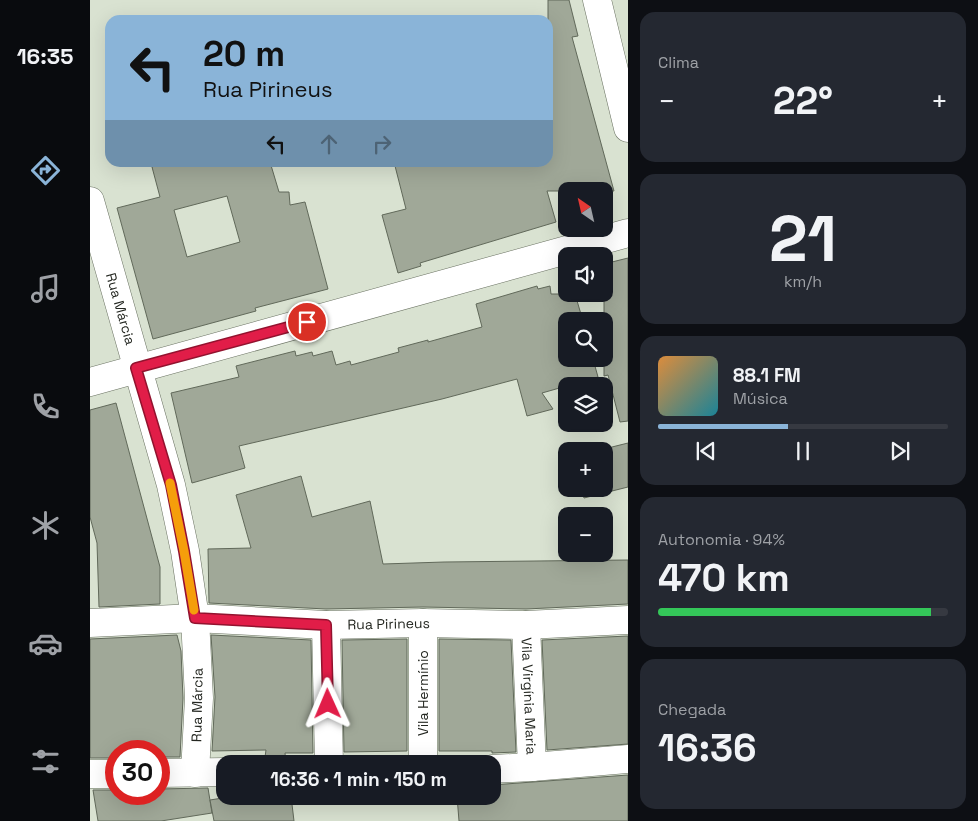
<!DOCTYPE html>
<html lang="pt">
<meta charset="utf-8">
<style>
body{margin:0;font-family:"Space Grotesk",sans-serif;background:#242831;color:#f1f3f6;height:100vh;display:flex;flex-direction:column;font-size:19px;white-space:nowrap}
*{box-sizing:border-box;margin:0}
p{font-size:16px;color:#9ea1a6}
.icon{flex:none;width:28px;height:28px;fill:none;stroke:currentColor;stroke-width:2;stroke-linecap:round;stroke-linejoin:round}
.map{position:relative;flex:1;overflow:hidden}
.details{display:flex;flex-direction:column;gap:12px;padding:12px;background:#0d0f14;width:350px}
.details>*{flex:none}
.guide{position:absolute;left:15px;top:15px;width:448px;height:152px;border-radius:15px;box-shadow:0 5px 20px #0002;background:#8ab4d8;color:#111;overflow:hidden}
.needle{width:32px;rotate:326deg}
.buttons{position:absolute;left:468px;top:182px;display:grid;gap:10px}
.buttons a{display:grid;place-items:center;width:55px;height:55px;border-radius:10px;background:#171b24;box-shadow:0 5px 20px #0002;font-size:25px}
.speed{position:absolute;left:15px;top:740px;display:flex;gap:10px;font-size:25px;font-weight:700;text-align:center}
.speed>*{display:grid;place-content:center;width:65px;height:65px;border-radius:50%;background:#171b24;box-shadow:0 5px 20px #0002;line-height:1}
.speed .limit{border:8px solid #d22;background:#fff;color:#111}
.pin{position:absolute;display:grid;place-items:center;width:42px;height:42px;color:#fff;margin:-21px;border:2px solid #fff;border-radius:50%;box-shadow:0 1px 5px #0007}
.me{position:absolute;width:55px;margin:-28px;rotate:359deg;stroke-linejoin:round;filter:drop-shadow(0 0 4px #0008)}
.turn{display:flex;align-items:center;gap:18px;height:105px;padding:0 15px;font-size:22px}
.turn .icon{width:65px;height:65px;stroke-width:2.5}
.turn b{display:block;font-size:35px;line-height:42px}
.lanes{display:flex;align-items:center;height:48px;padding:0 15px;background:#0003;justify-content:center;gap:25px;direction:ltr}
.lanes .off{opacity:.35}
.big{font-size:38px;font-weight:700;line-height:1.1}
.details .card{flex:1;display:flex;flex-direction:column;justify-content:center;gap:8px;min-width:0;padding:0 18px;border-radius:15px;background:#242831}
.details .dial{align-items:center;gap:0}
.dial b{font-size:65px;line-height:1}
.song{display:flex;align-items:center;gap:15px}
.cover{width:60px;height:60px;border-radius:8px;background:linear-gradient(135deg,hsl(30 70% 55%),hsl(190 70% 35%))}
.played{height:5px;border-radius:2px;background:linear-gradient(90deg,#8ab4d8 45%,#363941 45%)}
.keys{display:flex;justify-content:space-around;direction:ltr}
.heat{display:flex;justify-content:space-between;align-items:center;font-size:28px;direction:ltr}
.charge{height:8px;border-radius:4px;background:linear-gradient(90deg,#34c759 94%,#363941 0)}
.trip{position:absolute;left:126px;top:755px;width:285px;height:50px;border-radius:15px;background:#171b24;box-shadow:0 5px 20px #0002;font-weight:700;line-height:50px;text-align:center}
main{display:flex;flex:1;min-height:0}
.tabs{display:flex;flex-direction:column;width:90px;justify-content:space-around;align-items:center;background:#090b0e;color:#9ea1a6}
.tabs .icon{width:35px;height:35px}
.tabs .on{color:#8ab4d8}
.tabs b{font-size:22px;color:#f1f3f6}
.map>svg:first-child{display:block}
.building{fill:#a0a898;stroke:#61695a;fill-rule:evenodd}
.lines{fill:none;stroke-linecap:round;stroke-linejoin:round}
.minor-casing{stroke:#6a7262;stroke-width:29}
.minor{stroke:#fff;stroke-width:28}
.route-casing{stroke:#92132f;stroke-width:12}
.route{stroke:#e11d48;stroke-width:9}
.slow{stroke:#f59e0b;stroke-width:9}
.labels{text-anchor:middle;stroke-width:4.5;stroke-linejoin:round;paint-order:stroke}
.street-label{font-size:14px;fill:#242721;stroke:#fff}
</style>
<main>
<nav class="tabs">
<b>16:35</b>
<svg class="icon on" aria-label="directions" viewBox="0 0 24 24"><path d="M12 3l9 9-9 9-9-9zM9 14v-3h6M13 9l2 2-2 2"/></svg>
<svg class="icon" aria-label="music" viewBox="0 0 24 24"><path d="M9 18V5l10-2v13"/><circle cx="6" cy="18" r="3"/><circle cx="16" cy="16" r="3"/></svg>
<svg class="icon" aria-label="phone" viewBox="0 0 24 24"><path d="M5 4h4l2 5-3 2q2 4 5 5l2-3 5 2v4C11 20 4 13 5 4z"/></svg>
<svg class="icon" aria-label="climate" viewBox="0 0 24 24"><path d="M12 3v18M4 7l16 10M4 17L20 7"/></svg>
<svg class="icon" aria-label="car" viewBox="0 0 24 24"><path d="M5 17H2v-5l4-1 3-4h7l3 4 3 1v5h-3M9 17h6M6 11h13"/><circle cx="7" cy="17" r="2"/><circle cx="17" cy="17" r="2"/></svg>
<svg class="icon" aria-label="filters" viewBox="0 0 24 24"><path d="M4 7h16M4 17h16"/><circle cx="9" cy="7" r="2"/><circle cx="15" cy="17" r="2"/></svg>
</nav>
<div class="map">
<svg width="538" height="821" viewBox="0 0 538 821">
<rect width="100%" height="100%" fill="#d9e2d1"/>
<g class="building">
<polygon points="458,0 479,0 488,36 482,37 524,191 457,191 466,222 330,263 331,266 308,273 292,215 316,209 304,162 458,162"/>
<path d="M77,162H180L189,192H199L200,205L215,202L238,289L165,308L166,311L63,339L27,208L70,197L62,167ZM137,196L150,242L97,257L84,210Z"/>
<polygon points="538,258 538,421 530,422 518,375 514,376 514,264"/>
<polygon points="447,286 448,289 460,286 461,294 485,294 493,321 476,321 476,359 503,359 508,377 452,393 463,409 437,416 427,379 352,399 149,446 155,468 102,483 81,393 149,377 146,366 205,351 206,356 222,352 223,356 242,351 246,365 260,361 261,365 309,352 308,348 338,340 338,342 392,327 386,304"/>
<polygon points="26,403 70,567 70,604 9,607 7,543 0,517 0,410"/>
<polygon points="538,443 538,487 494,498 491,489 514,489 514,451 506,451"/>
<polygon points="211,476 222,517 280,501 293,564 354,562 538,560 538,604 436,609 333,607 236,609 119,603 118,549 161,548 146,495"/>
<polygon points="87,635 91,651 93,698 90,757 69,757 69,751 26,751 26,758 0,758 0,639"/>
<polygon points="121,635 221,640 223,753 195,753 196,764 174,764 176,750 122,751 125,697"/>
<polygon points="538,636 538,744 457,750 452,640"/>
<polygon points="317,639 317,751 254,752 252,640"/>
<polygon points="349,639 421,640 426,752 402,753 402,751 349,751"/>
<polygon points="538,775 538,821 369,821 367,796 402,796 402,785"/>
<polygon points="118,788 122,813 71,821 8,821 3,790 26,790 26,794 69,794 69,789"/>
<polygon points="145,796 201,796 204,821 124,821 120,800"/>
</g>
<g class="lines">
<defs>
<g id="minor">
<polyline points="507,0 538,128"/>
<path id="s1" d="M0,201L81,485L95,551L105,618L109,698L105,773"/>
<polyline points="0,382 538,233"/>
<path id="s2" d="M0,623L105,618L236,625L333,623L436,625L538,620"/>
<polyline points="333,623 333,764"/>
<polyline points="236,625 239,764"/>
<path id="s3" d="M436,625L442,767"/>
<polyline points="402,769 442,767 538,759"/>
<polyline points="69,773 135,772"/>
<polyline points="0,774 26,774"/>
</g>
</defs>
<use href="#minor" class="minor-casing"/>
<use href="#minor" class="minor"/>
</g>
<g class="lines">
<defs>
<polyline id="route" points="217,322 46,368 81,485 94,551 105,618 236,625 238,704"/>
</defs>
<use href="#route" class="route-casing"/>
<use href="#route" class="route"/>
<polyline class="slow" points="80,483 94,551 104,610"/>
</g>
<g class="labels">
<g class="street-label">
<text dy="5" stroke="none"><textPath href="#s1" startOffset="112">Rua Márcia</textPath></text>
<text dy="5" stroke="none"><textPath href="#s2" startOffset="299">Rua Pirineus</textPath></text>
<text transform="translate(333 693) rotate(-90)" y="5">Vila Hermínio</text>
<text dy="5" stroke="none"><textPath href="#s3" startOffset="71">Vila Virgínia Maria</textPath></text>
<text transform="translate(107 705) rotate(-89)" y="5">Rua Márcia</text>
</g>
</g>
</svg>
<div class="buttons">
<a><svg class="needle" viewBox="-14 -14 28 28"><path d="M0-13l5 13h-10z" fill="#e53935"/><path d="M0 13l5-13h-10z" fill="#9ea1a6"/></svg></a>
<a><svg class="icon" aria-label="sound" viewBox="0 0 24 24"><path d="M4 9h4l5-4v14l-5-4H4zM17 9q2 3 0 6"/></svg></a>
<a><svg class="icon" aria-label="search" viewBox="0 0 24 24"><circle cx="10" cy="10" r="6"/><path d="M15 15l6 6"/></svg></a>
<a><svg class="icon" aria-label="layers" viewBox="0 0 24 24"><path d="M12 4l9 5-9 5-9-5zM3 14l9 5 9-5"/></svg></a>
<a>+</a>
<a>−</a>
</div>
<div class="speed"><div class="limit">30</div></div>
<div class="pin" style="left:217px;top:322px;background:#d93025"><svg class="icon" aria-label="arrive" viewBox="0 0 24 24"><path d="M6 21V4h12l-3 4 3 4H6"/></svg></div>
<svg class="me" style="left:238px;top:704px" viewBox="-20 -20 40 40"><path d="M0-17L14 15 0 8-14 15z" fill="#e11d48" stroke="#fff" stroke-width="4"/></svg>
<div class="trip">16:36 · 1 min · 150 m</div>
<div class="guide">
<div class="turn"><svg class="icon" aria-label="left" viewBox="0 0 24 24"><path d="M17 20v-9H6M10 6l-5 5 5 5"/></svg><div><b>20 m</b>Rua Pirineus</div></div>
<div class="lanes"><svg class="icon" aria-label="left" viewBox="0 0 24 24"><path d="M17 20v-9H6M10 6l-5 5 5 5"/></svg><svg class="icon off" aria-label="ahead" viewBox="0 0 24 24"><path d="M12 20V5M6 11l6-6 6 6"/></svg><svg class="icon off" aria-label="right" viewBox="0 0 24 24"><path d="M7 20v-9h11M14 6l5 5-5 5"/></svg></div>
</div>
</div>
<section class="details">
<div class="card"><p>Clima</p>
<div class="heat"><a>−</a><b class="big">22°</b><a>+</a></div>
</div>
<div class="card dial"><b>21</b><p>km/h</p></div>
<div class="card">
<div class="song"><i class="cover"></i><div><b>88.1 FM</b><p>Música</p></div></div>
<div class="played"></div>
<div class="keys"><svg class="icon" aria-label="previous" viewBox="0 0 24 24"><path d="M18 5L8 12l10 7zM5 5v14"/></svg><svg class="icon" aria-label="pause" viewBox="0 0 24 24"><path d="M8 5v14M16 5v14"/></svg><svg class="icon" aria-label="next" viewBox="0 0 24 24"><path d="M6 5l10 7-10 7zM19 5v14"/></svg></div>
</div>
<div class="card"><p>Autonomia · 94%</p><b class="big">470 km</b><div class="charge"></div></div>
<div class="card"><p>Chegada</p><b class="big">16:36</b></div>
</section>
</main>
